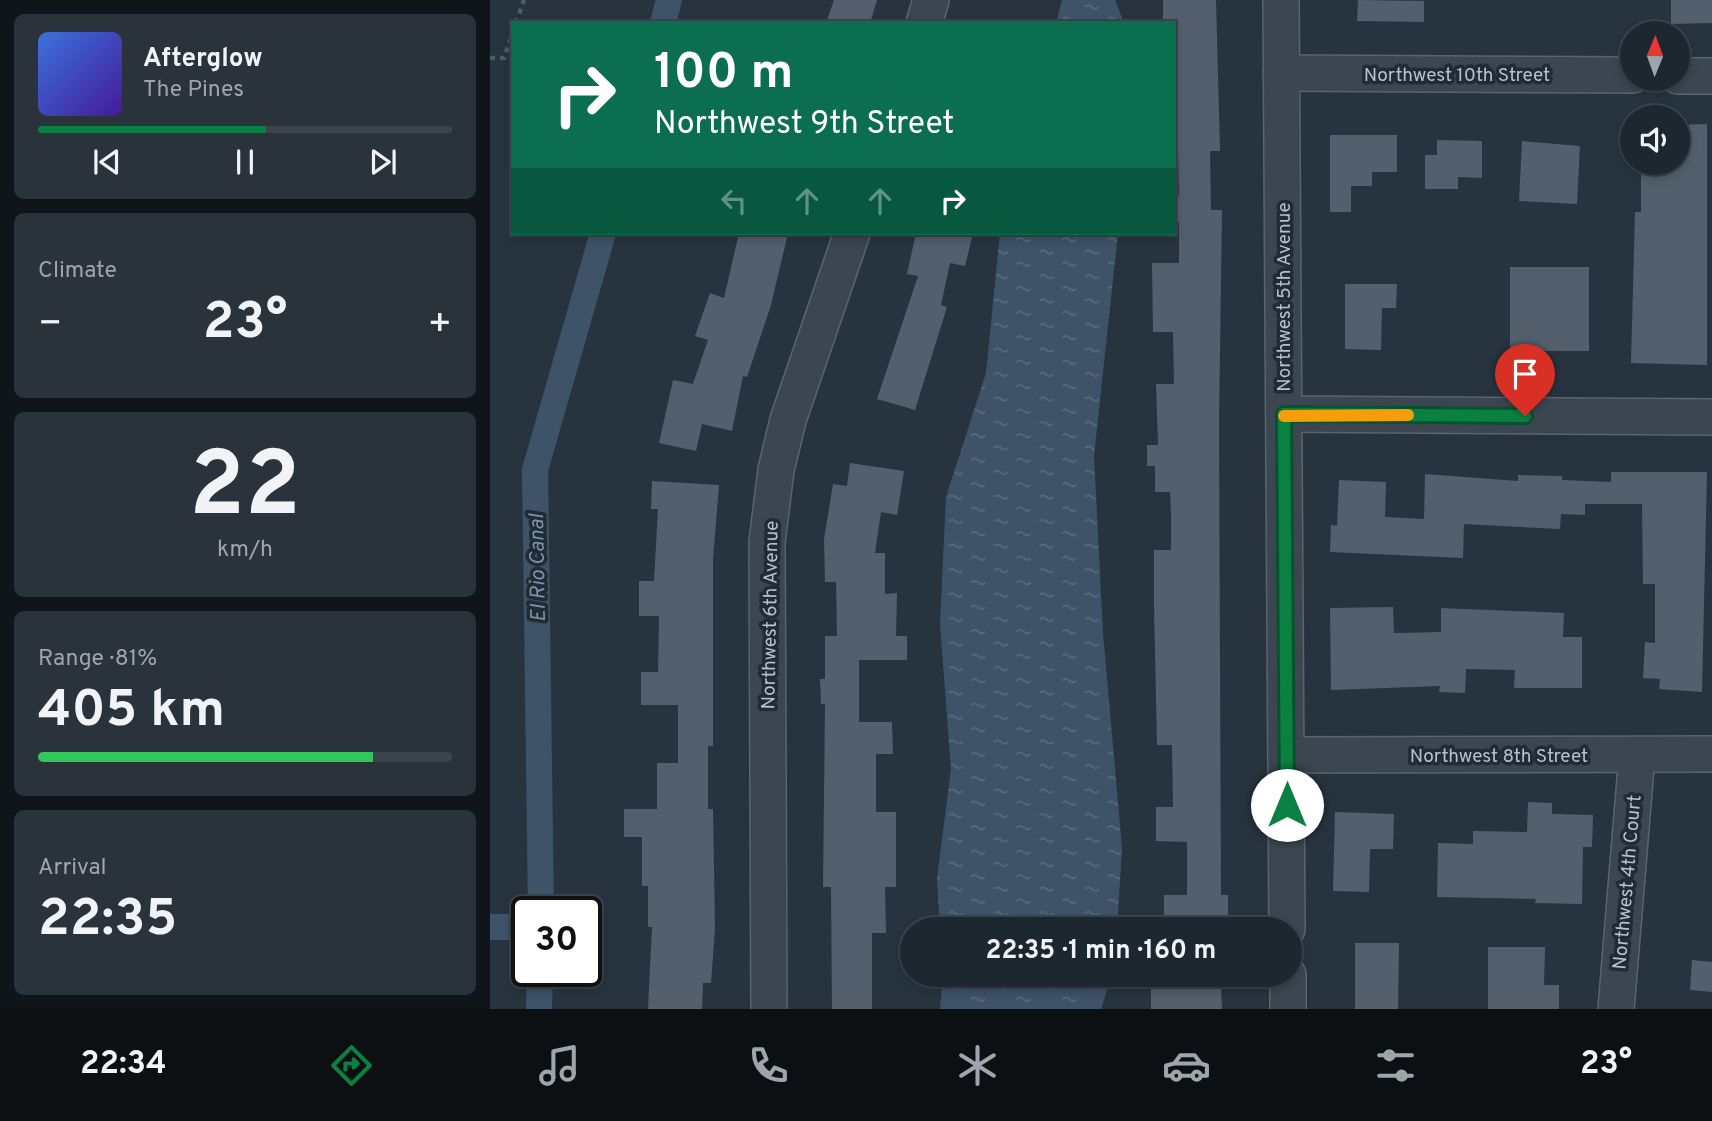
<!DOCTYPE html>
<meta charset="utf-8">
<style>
body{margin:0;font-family:Overpass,sans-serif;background:#2a333c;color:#f1f3f6;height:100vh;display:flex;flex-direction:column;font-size:26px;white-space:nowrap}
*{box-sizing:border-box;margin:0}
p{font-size:23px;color:#a0a5ab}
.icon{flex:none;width:38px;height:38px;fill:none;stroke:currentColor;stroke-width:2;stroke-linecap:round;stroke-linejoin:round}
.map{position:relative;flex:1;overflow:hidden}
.sheet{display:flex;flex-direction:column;gap:14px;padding:14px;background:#10151a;width:490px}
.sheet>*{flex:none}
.guide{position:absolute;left:21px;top:21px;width:665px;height:214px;border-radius:0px;box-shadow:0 4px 10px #0003,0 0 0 2px #3b444c;background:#0b6e4f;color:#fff;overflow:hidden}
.needle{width:46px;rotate:1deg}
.tools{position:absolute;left:1130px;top:21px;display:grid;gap:14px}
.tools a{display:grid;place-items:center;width:70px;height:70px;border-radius:50%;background:#1d2730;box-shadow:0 4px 10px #0003,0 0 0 2px #3b444c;font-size:35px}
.speed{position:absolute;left:21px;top:896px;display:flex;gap:14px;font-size:35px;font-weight:700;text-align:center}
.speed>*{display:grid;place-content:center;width:91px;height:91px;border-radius:50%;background:#1d2730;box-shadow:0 4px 10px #0003,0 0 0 2px #3b444c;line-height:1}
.speed .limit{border:4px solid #111;border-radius:10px;background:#fff;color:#111}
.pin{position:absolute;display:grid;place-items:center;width:60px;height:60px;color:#fff;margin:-72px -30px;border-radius:50% 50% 50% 0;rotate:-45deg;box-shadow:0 0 7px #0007}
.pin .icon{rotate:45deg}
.me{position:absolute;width:77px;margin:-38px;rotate:0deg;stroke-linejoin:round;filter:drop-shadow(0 0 5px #0008)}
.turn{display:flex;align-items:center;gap:24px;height:147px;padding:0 28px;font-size:32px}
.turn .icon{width:91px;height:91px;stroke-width:2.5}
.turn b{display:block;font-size:49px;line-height:60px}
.lanes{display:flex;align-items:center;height:66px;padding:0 28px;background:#0003;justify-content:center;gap:35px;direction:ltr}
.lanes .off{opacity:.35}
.big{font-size:52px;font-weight:700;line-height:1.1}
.sheet .widget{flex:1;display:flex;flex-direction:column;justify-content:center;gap:10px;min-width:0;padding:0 24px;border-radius:10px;background:#2a333c}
.sheet .dial{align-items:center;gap:0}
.dial b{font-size:91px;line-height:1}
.song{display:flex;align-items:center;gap:21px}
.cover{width:84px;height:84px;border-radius:10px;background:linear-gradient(135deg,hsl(220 70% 55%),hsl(260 70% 35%))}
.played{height:7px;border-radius:4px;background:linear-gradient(90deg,#0b8043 55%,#3b444c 55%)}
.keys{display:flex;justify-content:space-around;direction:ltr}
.heat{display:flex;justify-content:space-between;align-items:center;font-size:38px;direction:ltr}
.charge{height:10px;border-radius:5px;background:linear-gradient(90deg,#34c759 81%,#3b444c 0)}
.trip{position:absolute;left:410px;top:917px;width:402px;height:70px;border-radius:35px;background:#1d2730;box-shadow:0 4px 10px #0003,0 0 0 2px #3b444c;font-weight:700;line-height:70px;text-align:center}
.tabs{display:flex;height:112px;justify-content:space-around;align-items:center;background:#0c1013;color:#a0a5ab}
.tabs .icon{width:49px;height:49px}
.tabs .active{color:#0b8043}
.tabs b{font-size:32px;color:#f1f3f6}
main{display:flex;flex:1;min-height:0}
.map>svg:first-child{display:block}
.water{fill:url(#water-ripples)}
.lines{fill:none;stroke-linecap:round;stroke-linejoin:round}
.canal{stroke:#3e5368;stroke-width:26}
.building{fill:#535f6d}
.minor-casing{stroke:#59646d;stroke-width:38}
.path{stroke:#4a5f60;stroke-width:4.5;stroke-dasharray:5 5;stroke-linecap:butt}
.minor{stroke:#3b4650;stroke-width:35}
.route-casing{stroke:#07532c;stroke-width:18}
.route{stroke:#0b8043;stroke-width:12}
.slow{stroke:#f59e0b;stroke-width:12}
.labels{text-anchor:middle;stroke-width:7;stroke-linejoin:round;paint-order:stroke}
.street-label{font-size:19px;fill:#b8c1ca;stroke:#202b35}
.water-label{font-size:21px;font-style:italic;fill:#7a94ab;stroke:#202b35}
</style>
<main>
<section class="sheet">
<div class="widget">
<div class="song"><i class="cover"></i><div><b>Afterglow</b><p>The Pines</p></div></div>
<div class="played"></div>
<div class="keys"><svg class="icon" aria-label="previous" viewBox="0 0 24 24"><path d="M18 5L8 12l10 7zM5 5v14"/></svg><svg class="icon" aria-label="pause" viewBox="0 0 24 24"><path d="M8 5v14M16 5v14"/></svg><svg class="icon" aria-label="next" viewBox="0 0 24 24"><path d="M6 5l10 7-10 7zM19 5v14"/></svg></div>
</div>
<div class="widget"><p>Climate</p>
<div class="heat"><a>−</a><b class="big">23°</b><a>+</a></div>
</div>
<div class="widget dial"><b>22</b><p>km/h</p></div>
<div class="widget"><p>Range · 81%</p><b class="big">405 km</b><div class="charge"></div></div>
<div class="widget"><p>Arrival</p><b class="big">22:35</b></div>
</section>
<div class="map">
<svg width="1222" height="1009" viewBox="0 0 1222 1009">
<defs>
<pattern id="water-ripples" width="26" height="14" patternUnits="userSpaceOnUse" patternTransform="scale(1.75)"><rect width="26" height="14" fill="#3e5368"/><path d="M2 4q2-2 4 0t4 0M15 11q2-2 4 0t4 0" fill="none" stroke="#586a7c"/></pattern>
</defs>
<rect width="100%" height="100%" fill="#273440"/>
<g class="water">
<polygon points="572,0 625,0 634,23 566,23"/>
<polygon points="510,233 628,233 604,456 613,633 632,848 627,929 450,929 447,878 461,769 450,624 456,497 496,373"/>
<polygon points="453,975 622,975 611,1009 450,1009"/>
</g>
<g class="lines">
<g class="canal">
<polyline points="173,23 179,0"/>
<polyline points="51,912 45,470 113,233"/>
<polyline points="0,927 37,927"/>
<polyline points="49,1009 50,971"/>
</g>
</g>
<g class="building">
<polygon points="344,0 387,0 380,23 336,23"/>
<polygon points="673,0 726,0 730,151 720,151 721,210 732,210 729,424 731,895 738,895 738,929 674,929 674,895 697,895 697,842 666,841 666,807 683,807 682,745 667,745 664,607 664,550 681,550 681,513 680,492 665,492 665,466 657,466 657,445 668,445 666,384 684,384 683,332 663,332 662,263 689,263 689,222 684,222 684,195 689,195 688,151 684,151 684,23 673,23"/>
<polygon points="868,0 934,1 934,22 867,21"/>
<polygon points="1181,0 1222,0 1222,23 1181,24"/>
<polygon points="1217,124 1217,365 1141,363 1145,212 1151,212 1151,163 1188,163 1188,125"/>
<polygon points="840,135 907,135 907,172 882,172 882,186 861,186 861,212 840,212"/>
<polygon points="947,140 992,141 992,178 968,177 968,189 935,189 935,155 947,155"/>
<polygon points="1032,141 1090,146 1087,204 1029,201"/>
<polygon points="249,233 298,233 281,305 257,377 253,376 242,431 212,424 206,451 169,443 183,380 203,384 218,340 205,336 220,293 234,298"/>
<polygon points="426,233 483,233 475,266 460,263 451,305 457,307 425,410 387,399 428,276 417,274"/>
<rect x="1020" y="267" width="79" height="84"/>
<polygon points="855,284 907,284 906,308 892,308 891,350 855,349"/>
<polygon points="360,463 414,471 407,515 391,512 385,553 395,553 395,594 407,593 406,636 417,636 417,660 369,660 369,722 402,722 403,754 386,754 386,812 406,812 406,887 395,887 396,933 382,933 382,1009 342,1009 341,887 333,887 335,704 331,704 330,679 335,679 335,636 347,636 346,582 335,582 334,539 343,484 357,486"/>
<polygon points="1121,472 1217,472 1212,692 1169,689 1170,679 1153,678 1155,642 1165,643 1165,584 1153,584 1152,504 1095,504 1095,515 1071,514 1070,529 974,524 973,558 840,552 841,525 847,526 849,480 896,482 895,517 934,519 935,474 1028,481 1028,475 1072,476 1072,480 1121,482"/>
<polygon points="162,481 229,485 223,559 223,746 218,746 218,809 223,809 225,928 221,983 213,983 212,1009 158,1009 162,927 158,927 158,886 152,886 152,837 134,837 134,809 167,809 167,763 188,763 188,705 151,705 151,672 168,672 169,616 149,616 149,581 164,581 168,509 161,509"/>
<polygon points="903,607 904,633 951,632 951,608 1074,613 1073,637 1092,637 1092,688 1024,688 1025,670 976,669 975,693 949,692 950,686 841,690 840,608"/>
<polygon points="1038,802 1062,803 1062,814 1103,815 1102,847 1093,847 1092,904 1045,903 1046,899 947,897 948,843 983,844 983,831 1037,832"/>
<polygon points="845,812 904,814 903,849 880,849 879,892 843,891"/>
<polygon points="865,943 909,943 908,1009 865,1009"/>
<polygon points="998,947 1055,947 1054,985 1069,985 1069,1009 998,1009"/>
<polygon points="1202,960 1222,962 1222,992 1200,990"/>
<polygon points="731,987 732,1009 661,1009 661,989"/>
</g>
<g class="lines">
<defs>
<g id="minor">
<polyline points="791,0 797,929"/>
<polyline points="434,23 441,0"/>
<polyline points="791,73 1143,75"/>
<polyline points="1188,76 1222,76"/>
<polyline points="794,414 1222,417"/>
<polyline points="796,755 1222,754"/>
<polyline points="798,975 798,1009"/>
<polyline points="279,1009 277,542 286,470 298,420 362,233"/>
<polyline points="1126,1009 1147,755"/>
</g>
</defs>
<use href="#minor" class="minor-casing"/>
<g class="path">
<polyline points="26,23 34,0"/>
<polyline points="0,58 14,58 23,32"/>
</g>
<use href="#minor" class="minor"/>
</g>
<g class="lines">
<defs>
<polyline id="route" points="797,805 794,414 1035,416"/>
</defs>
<use href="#route" class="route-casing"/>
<use href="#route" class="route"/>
<polyline class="slow" points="794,416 918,415"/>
</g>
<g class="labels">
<g class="street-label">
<text x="967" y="81">Northwest 10th Street</text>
<text transform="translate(793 297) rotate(-90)" y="7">Northwest 5th Avenue</text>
<text transform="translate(279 615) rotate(-89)" y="7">Northwest 6th Avenue</text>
<text x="1009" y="762">Northwest 8th Street</text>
<text transform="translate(1136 882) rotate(-85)" y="7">Northwest 4th Court</text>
</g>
<g class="water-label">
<text transform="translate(47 568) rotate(-91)" y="7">El Rio Canal</text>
</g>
</g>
</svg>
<div class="tools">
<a><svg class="needle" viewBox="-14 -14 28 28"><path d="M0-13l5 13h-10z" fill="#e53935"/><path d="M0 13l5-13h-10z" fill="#a0a5ab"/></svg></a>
<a><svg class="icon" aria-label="sound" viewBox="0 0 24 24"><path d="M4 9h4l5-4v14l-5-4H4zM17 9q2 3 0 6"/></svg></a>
</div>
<div class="speed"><div class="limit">30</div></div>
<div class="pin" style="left:1035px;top:416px;background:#d93025"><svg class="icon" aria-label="arrive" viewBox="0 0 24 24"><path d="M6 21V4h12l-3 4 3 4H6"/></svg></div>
<svg class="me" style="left:797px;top:805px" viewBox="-20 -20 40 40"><circle r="19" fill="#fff"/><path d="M0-13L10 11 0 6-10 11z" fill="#0b8043"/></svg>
<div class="trip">22:35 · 1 min · 160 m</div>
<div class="guide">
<div class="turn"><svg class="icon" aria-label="right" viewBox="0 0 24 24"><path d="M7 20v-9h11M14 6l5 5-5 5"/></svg><div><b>100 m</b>Northwest 9th Street</div></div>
<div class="lanes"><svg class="icon off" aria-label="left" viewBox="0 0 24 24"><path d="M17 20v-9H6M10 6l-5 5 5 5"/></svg><svg class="icon off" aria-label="ahead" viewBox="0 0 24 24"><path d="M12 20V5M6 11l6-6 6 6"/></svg><svg class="icon off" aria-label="ahead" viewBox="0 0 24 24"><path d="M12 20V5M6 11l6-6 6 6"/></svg><svg class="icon" aria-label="right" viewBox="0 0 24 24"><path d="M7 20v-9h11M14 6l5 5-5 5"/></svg></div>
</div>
</div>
</main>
<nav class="tabs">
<b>22:34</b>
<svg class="icon active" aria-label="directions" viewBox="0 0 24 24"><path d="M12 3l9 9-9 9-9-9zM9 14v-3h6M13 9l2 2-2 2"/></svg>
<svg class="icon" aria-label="music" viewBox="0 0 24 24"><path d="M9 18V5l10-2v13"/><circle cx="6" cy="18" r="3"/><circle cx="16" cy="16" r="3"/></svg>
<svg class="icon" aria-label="phone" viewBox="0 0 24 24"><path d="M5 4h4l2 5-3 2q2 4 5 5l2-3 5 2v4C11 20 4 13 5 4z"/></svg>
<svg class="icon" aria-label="climate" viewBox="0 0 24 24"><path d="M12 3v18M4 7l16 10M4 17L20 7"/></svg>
<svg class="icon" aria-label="car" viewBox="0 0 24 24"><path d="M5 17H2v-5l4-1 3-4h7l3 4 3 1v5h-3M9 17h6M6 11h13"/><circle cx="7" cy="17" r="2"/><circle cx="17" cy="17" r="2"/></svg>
<svg class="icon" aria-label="filters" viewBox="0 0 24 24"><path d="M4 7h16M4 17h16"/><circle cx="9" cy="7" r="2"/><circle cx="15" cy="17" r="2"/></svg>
<b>23°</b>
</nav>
